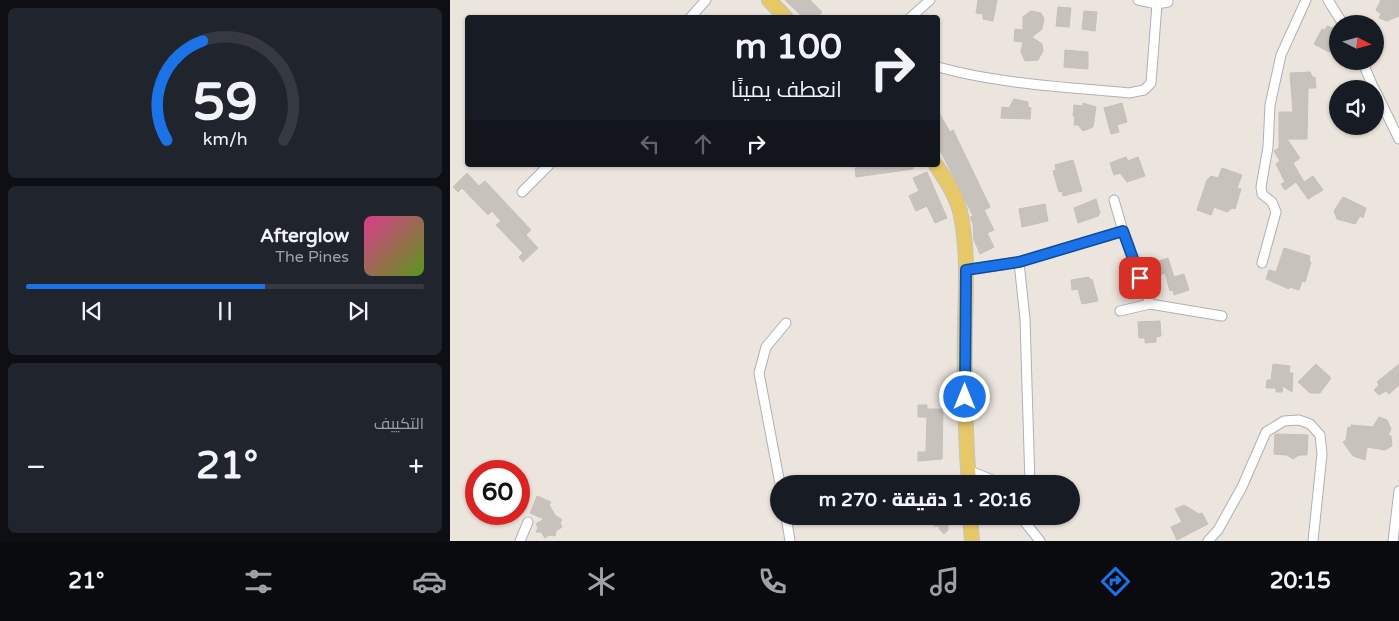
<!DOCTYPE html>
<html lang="ar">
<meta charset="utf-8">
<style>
body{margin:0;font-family:"Varela Round",Cairo,sans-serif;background:#20242c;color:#f1f3f6;direction:rtl;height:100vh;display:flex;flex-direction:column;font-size:19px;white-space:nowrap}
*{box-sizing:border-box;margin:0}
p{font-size:16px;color:#9ea1a6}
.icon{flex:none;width:28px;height:28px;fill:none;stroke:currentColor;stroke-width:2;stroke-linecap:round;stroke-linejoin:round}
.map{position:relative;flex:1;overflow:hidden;direction:ltr}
.side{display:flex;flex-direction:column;gap:8px;padding:8px;background:#0d0f14;width:450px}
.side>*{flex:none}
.banner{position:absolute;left:15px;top:15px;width:475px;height:152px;border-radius:5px;box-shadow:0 1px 4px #0004;direction:rtl;background:#171b24;color:#f1f3f6;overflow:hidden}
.needle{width:32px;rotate:96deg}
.controls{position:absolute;left:879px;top:15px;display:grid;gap:10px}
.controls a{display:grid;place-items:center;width:55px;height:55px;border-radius:50%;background:#171b24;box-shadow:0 1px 4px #0004;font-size:25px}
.speed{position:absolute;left:15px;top:460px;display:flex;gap:10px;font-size:25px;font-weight:700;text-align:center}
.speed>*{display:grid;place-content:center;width:65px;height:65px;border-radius:50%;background:#171b24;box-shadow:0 1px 4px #0004;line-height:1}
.speed .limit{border:8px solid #d22;background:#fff;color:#111}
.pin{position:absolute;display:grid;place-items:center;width:42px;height:42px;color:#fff;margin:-21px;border-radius:10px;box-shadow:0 2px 8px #0006}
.me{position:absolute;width:55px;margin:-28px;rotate:0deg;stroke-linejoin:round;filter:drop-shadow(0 0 4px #0008)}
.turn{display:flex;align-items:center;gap:18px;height:105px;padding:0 15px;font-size:22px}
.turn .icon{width:65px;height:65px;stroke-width:2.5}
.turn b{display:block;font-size:35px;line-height:42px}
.lanes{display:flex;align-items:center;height:48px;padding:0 15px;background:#0003;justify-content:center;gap:25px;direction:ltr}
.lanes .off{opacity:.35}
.big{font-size:38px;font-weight:800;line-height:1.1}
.side .card{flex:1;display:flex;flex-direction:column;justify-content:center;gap:8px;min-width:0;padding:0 18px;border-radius:8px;background:#20242c}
.side .dial{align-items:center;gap:0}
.dial svg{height:130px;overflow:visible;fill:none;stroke:#363941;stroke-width:7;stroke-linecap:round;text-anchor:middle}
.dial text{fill:#f1f3f6;stroke:none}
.song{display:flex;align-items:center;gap:15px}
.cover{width:60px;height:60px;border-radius:8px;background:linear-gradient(135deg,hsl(330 70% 55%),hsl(90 70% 35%))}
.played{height:5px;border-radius:2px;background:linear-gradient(90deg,#1a73e8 60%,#363941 60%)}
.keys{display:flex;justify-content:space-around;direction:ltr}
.heat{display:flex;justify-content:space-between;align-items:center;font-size:28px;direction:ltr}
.trip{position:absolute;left:320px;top:475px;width:310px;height:50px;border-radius:25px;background:#171b24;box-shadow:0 1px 4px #0004;font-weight:800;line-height:50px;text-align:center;direction:rtl}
.tab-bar{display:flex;height:80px;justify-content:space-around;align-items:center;background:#090b0e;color:#9ea1a6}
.tab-bar .icon{width:35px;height:35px}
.tab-bar .on{color:#1a73e8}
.tab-bar b{font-size:22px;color:#f1f3f6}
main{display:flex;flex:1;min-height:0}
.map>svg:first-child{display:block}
.building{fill:#c7c3bc;stroke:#c6c1b7}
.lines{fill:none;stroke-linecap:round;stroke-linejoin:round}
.minor-casing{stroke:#aeb0ba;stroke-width:11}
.primary-casing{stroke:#c3c3c3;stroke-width:16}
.minor{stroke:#fff;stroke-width:9}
.primary{stroke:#e6c867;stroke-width:14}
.route-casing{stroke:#114b97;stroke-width:12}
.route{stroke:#1a73e8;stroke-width:9}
</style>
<main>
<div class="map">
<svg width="949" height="541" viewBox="0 0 949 541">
<rect width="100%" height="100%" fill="#ebe5dd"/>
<g class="building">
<polygon points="335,0 360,0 372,12 367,18 354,18"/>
<polygon points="528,0 547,0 543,21 533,19 533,14 526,13"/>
<polygon points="931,0 949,0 949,16 937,21 929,18 931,14 926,10"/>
<polygon points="608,7 621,8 619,27 606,26"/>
<polygon points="581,11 591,13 594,19 592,29 582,37 592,44 593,51 588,60 575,61 571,52 573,42 564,41 565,29 573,30 573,17"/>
<polygon points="634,11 647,12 645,31 632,29"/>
<polygon points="877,26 888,30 885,42 887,43 879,52 864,44 872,29 875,30"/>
<polygon points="615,50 638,52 638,69 614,67"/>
<polygon points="860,72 863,78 865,77 866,88 858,88 857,139 837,139 850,158 843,163 854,182 863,176 873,190 858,199 846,182 835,190 831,184 835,182 826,164 830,161 824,151 829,148 829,112 843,112 840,73"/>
<polygon points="564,99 578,102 578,107 581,108 580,119 551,118 552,107 559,108"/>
<polygon points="633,103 646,107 643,127 633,131 628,125 624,125 625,116 623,116 624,105 633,106"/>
<polygon points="672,103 677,122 667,125 669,132 661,134 654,108"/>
<polygon points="488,111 500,132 503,130 540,207 534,210 544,230 537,233 544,247 530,254 524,240 523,224 520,217 523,216 490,150 488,151"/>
<polygon points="676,157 678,161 688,157 695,176 677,182 670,173 664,175 660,163"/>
<polygon points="623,160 632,191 613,196 612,191 609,192 603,171 606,170 605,165"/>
<polygon points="427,165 463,165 463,169 406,177 405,168"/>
<polygon points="772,168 792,175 787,188 791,189 785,209 782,208 777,212 764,207 761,215 747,210 757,180 761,176 768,178"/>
<polygon points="477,172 497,218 485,223 477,206 466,211 459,196 469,191 463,178"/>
<polygon points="17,173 29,186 35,181 81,230 76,235 88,248 73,262 69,257 73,253 46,225 51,221 42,211 38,215 12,188 8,192 3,187"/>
<polygon points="893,197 916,208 913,218 910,216 905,224 887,219 884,211"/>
<polygon points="646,199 650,213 648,216 628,223 624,208"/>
<polygon points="595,204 598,221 572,227 569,209"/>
<polygon points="834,248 860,256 859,261 861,262 855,282 852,281 849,290 840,287 839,289 816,279 819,270 826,272"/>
<polygon points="718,258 724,277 734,274 739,290 724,295 723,290 720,291 715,273 702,278 697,265"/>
<polygon points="639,277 640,280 642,279 648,301 632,304 628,289 622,290 621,280"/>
<polygon points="710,321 711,336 706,337 706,342 695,343 695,338 689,338 688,322"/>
<polygon points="823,364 840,366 839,373 843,373 842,392 833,386 832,392 826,392 826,388 816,388 817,380 821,380"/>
<polygon points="866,364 881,378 870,393 860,393 848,382"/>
<polygon points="949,364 949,385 939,394 936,391 929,395 924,390 929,385 927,382"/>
<polygon points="468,405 477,405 477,409 493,409 492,459 468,461 468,452 476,452 477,417 468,417"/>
<polygon points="929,417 937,420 941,429 938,435 941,436 942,446 935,450 917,447 915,460 903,456 893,442 896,440 898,427 901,428 901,425 923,427"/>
<polygon points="825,434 858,435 857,455 849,455 843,459 837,455 824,454"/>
<polygon points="87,496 101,502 99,505 105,515 112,520 110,523 112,527 106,531 105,536 99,535 95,538 91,532 86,532 88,528 86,524 94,519 80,513"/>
<polygon points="734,505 749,514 752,513 758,524 727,540 721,527 732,522 725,509"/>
<polygon points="484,516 501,516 501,524 498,524 498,530 494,534 490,530 489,526 484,526"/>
</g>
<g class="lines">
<defs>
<g id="minor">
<polyline points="688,0 707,4 718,2 718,0"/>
<polyline points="878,0 893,24"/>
<polyline points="240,18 256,0"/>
<polyline points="460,18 480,0"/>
<polyline points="912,61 924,89"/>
<path d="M488,67C549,84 616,87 679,93L694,90L701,83L707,4"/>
<polyline points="925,90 949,139"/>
<polyline points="72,192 99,165"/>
<polyline points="664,200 673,231 700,304 772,316"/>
<polyline points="569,262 575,319 580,484"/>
<polyline points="812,263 826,212 822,202 812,194 811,187 818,147 820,105 831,55 856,0"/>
<polyline points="516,270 569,262 673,231"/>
<polyline points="670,311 700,304"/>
<polyline points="518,470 540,479 544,484"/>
<polyline points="330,484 309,373 316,347 336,323"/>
<polyline points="336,516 340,541"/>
<polyline points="570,516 590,541"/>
<polyline points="70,541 78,522"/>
<polyline points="758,541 768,530 792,487 816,432 834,421 849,420 860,424 870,435 872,454 863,541"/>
<polyline points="943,541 949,491"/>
</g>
<g id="primary">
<polyline points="319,0 336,18"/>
<path d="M486,165C496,180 508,198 511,216C518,251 516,287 515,323C514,376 515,430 519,484"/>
<polyline points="520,516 522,541"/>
</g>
</defs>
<use href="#minor" class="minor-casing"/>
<use href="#primary" class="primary-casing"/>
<use href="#minor" class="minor"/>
<use href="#primary" class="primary"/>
</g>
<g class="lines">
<defs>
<polyline id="route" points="515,397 516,270 569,262 673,231 690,278"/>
</defs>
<use href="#route" class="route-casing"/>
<use href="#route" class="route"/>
</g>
</svg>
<div class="controls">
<a><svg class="needle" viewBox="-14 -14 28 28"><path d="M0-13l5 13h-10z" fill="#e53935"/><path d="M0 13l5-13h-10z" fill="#9ea1a6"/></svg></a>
<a><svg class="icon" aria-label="sound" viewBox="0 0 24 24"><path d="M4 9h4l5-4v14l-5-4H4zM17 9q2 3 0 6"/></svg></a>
</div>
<div class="speed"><div class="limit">60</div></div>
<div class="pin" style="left:690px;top:278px;background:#d93025"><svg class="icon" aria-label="arrive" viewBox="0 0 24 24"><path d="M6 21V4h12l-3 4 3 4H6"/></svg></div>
<svg class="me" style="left:515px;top:397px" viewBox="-20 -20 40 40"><circle r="17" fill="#1a73e8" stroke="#fff" stroke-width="3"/><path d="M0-11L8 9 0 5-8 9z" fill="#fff"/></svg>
<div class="trip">20:16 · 1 دقيقة · 270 m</div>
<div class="banner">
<div class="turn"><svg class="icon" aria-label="right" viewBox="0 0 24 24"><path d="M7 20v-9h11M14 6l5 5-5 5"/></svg><div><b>100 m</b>انعطف يمينًا</div></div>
<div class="lanes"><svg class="icon off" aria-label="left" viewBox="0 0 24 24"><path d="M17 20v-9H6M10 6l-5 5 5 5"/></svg><svg class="icon off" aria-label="ahead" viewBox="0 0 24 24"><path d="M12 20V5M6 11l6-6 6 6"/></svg><svg class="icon" aria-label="right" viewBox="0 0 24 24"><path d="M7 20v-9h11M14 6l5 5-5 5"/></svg></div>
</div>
</div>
<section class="side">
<div class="card dial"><svg viewBox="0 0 100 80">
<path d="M14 69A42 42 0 1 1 86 69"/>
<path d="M14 69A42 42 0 0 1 36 8" stroke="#1a73e8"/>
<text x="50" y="56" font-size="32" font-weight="700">59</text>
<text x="50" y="72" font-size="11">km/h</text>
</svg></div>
<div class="card">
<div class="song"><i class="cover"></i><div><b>Afterglow</b><p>The Pines</p></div></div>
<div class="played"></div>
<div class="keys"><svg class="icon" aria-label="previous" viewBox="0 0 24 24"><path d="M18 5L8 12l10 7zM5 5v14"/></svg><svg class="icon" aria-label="pause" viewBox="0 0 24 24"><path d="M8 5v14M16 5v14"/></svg><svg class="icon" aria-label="next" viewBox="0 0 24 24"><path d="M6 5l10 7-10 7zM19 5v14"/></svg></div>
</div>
<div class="card"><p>التكييف</p>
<div class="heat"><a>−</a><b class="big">21°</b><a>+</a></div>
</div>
</section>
</main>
<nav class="tab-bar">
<b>20:15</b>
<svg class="icon on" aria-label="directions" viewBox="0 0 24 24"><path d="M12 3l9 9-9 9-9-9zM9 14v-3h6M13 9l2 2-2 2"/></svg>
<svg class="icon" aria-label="music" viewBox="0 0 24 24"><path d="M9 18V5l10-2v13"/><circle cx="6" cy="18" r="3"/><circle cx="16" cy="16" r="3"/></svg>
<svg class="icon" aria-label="phone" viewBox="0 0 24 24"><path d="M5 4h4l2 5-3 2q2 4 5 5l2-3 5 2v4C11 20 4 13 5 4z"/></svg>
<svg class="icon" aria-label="climate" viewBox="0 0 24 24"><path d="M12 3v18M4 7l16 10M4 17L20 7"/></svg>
<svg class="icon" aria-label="car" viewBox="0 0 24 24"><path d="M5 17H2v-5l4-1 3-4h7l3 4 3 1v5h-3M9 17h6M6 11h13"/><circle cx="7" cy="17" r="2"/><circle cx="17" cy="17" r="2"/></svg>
<svg class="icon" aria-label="filters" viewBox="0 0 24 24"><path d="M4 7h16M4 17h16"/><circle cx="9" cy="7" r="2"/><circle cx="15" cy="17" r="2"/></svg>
<b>21°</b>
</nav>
